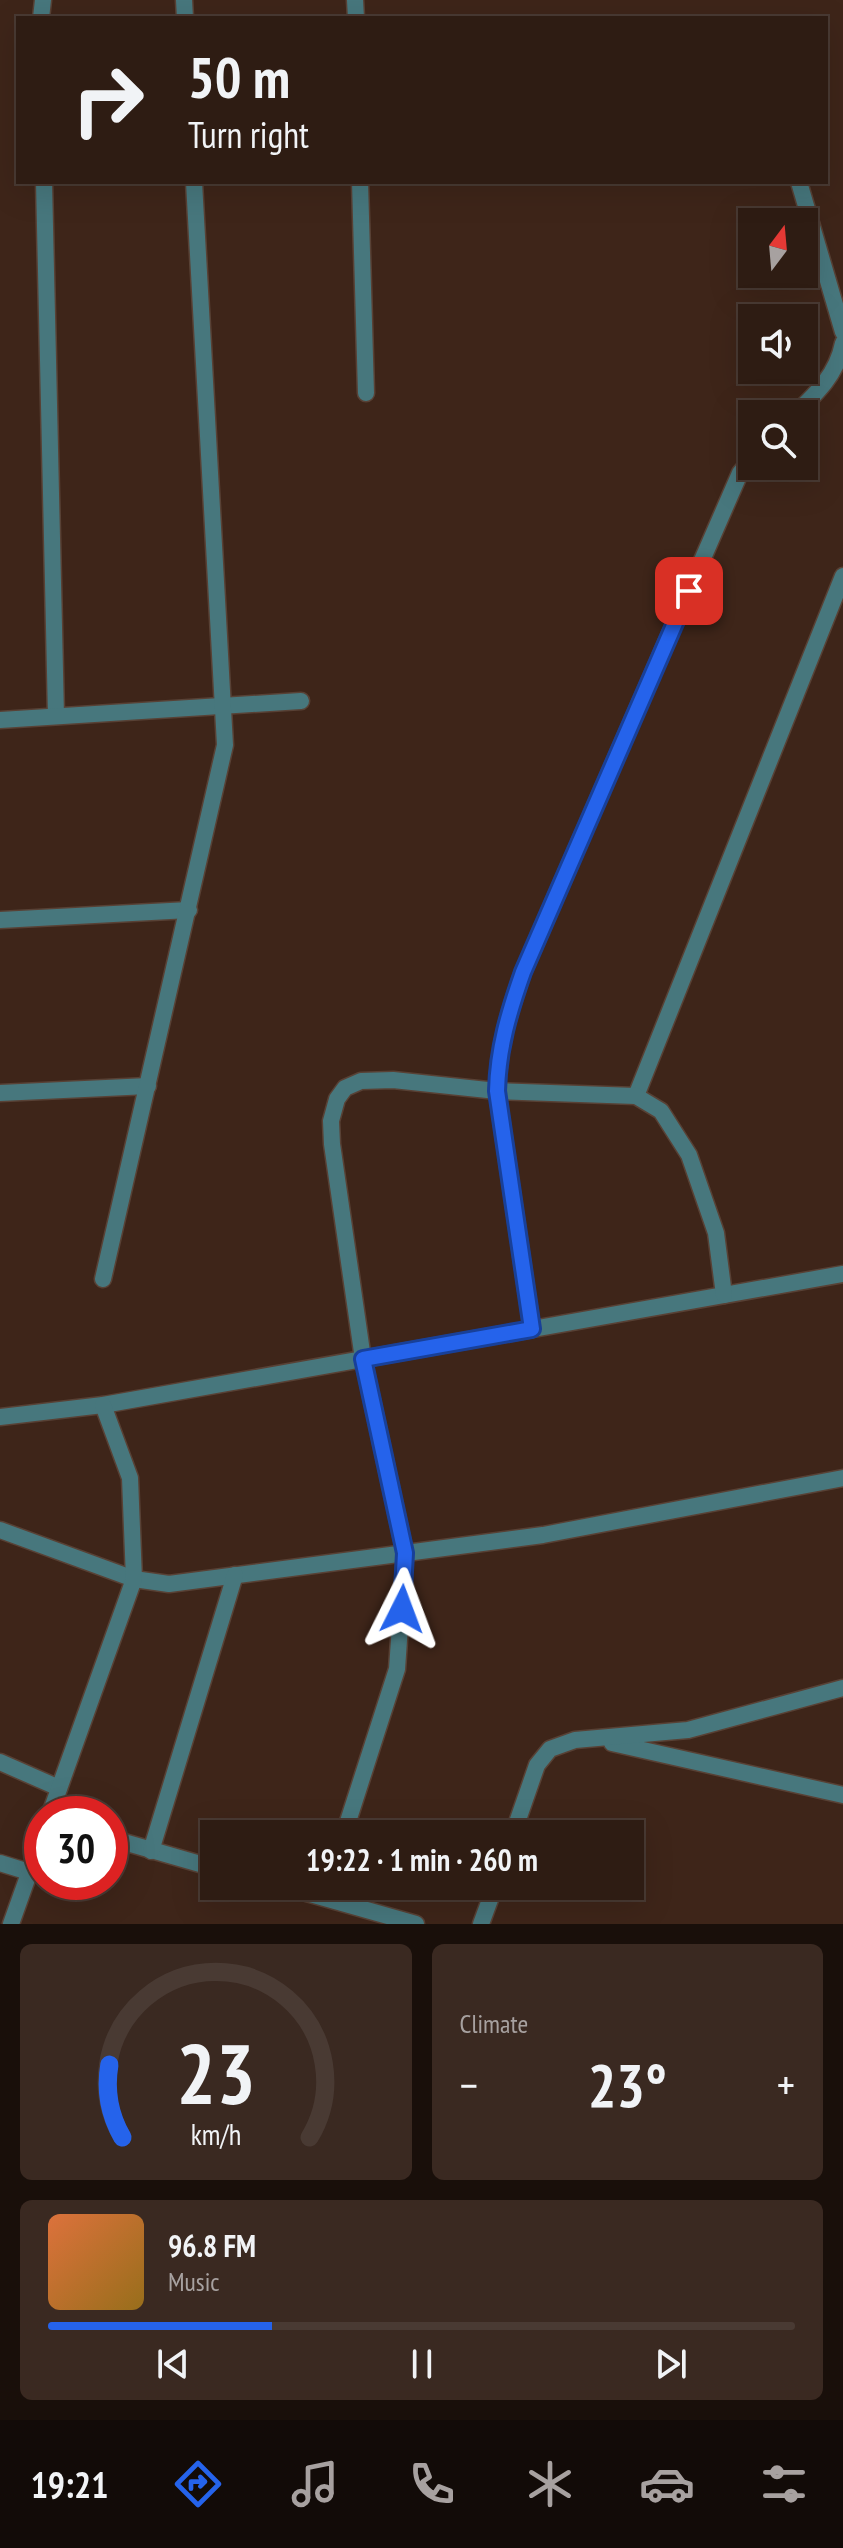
<!DOCTYPE html>
<meta charset="utf-8">
<style>
body{margin:0;font-family:"PT Sans Narrow",sans-serif;background:#3a2921;color:#f1f3f6;height:100vh;display:flex;flex-direction:column;font-size:30px;white-space:nowrap}
*{box-sizing:border-box;margin:0}
p{font-size:26px;color:#a7a1a0}
.icon{flex:none;width:44px;height:44px;fill:none;stroke:currentColor;stroke-width:2;stroke-linecap:round;stroke-linejoin:round}
.map{position:relative;height:1924px;overflow:hidden}
.side{display:flex;flex-direction:column;gap:20px;padding:20px;background:#190f0a;flex:1}
.side>*{flex:none}
.top-card{position:absolute;left:16px;top:16px;width:812px;height:168px;border-radius:0px;box-shadow:0 8px 32px #0002,0 0 0 2px #493a33;background:#2e1c13;color:#f1f3f6;overflow:hidden}
.needle{width:52px;rotate:16deg}
.buttons{position:absolute;left:738px;top:208px;display:grid;gap:16px}
.buttons a{display:grid;place-items:center;width:80px;height:80px;border-radius:0px;background:#2e1c13;box-shadow:0 8px 32px #0002,0 0 0 2px #493a33;font-size:40px}
.speed{position:absolute;left:24px;top:1796px;display:flex;gap:16px;font-size:40px;font-weight:700;text-align:center}
.speed>*{display:grid;place-content:center;width:104px;height:104px;border-radius:50%;background:#2e1c13;box-shadow:0 8px 32px #0002,0 0 0 2px #493a33;line-height:1}
.speed .limit{border:12px solid #d22;background:#fff;color:#111}
.pin{position:absolute;display:grid;place-items:center;width:68px;height:68px;color:#fff;margin:-34px;border-radius:16px;box-shadow:0 4px 12px #0006}
.me{position:absolute;width:88px;margin:-44px;rotate:3deg;stroke-linejoin:round;filter:drop-shadow(0 0 6px #0008)}
.turn{display:flex;align-items:center;gap:28px;height:168px;padding:0 40px;font-size:36px}
.turn .icon{width:104px;height:104px;stroke-width:2.5}
.turn b{display:block;font-size:56px;line-height:68px}
.big{font-size:60px;font-weight:700;line-height:1.1}
.side .widget{flex:1;display:flex;flex-direction:column;justify-content:center;gap:12px;min-width:0;padding:0 28px;border-radius:12px;background:#3a2921}
.side .dial{align-items:center;gap:0}
.dial svg{height:208px;overflow:visible;fill:none;stroke:#493a33;stroke-width:7;stroke-linecap:round;text-anchor:middle}
.dial text{fill:#f1f3f6;stroke:none}
.song{display:flex;align-items:center;gap:24px}
.cover{width:96px;height:96px;border-radius:12px;background:linear-gradient(135deg,hsl(20 70% 55%),hsl(40 70% 35%))}
.played{height:8px;border-radius:4px;background:linear-gradient(90deg,#2563eb 30%,#493a33 30%)}
.keys{display:flex;justify-content:space-around;direction:ltr}
.heat{display:flex;justify-content:space-between;align-items:center;font-size:44px;direction:ltr}
.side .tiles{flex:1;display:grid;gap:20px;grid-template-columns:1fr 1fr}
.widget:last-child{grid-column:span 2}
.trip{position:absolute;left:200px;top:1820px;width:444px;height:80px;border-radius:0px;background:#2e1c13;box-shadow:0 8px 32px #0002,0 0 0 2px #493a33;font-weight:700;line-height:80px;text-align:center}
.tab-bar{display:flex;height:128px;justify-content:space-around;align-items:center;background:#120b08;color:#a7a1a0}
.tab-bar .icon{width:56px;height:56px}
.tab-bar .current{color:#2563eb}
.tab-bar b{font-size:36px;color:#f1f3f6}
.map>svg:first-child{display:block}
.lines{fill:none;stroke-linecap:round;stroke-linejoin:round}
.street-casing{stroke:#584135;stroke-width:19}
.street{stroke:#47777d;stroke-width:16}
.route-casing{stroke:#184099;stroke-width:20}
.route{stroke:#2563eb;stroke-width:14}
</style>
<div class="map">
<svg width="843" height="1924" viewBox="0 0 843 1924">
<rect width="100%" height="100%" fill="#3e2519"/>
<g class="lines">
<defs>
<g id="street">
<polyline points="184,0 185,18"/>
<polyline points="355,0 356,18"/>
<polyline points="41,18 43,0"/>
<polyline points="44,182 56,716"/>
<polyline points="360,182 366,393"/>
<polyline points="799,182 843,332"/>
<path d="M795,414C817,393 837,374 843,343"/>
<polyline points="0,720 301,701"/>
<polyline points="0,920 189,910"/>
<polyline points="0,1093 148,1086"/>
<polyline points="636,1096 843,576"/>
<polyline points="103,1279 225,745 194,182"/>
<path d="M532,1329L497,1091C498,1048 509,1012 523,972L740,473L752,459"/>
<polyline points="0,1417 103,1405 843,1274"/>
<polyline points="0,1530 134,1579 169,1584 543,1535 843,1478"/>
<polyline points="612,1743 843,1795"/>
<polyline points="0,1762 59,1788"/>
<polyline points="50,1814 134,1579 130,1478 103,1405"/>
<polyline points="344,1834 397,1669 405,1553 363,1359 332,1144 331,1121 337,1099 345,1088 361,1081 393,1080 497,1091 636,1096 661,1111 689,1155 716,1233 724,1295"/>
<polyline points="513,1834 537,1765 550,1749 575,1740 688,1730 843,1688"/>
<polyline points="110,1838 214,1868"/>
<polyline points="151,1851 235,1575"/>
<polyline points="0,1863 29,1872"/>
<polyline points="282,1886 416,1924"/>
<polyline points="11,1924 42,1837"/>
<polyline points="481,1924 495,1886"/>
</g>
</defs>
<use href="#street" class="street-casing"/>
<use href="#street" class="street"/>
</g>
<g class="lines">
<defs>
<path id="route" d="M402,1609L405,1553L363,1359L532,1329L497,1091C498,1048 509,1012 523,972L689,591"/>
</defs>
<use href="#route" class="route-casing"/>
<use href="#route" class="route"/>
</g>
</svg>
<div class="buttons">
<a><svg class="needle" viewBox="-14 -14 28 28"><path d="M0-13l5 13h-10z" fill="#e53935"/><path d="M0 13l5-13h-10z" fill="#a7a1a0"/></svg></a>
<a><svg class="icon" aria-label="sound" viewBox="0 0 24 24"><path d="M4 9h4l5-4v14l-5-4H4zM17 9q2 3 0 6"/></svg></a>
<a><svg class="icon" aria-label="search" viewBox="0 0 24 24"><circle cx="10" cy="10" r="6"/><path d="M15 15l6 6"/></svg></a>
</div>
<div class="speed"><div class="limit">30</div></div>
<div class="pin" style="left:689px;top:591px;background:#d93025"><svg class="icon" aria-label="arrive" viewBox="0 0 24 24"><path d="M6 21V4h12l-3 4 3 4H6"/></svg></div>
<svg class="me" style="left:402px;top:1609px" viewBox="-20 -20 40 40"><path d="M0-17L14 15 0 8-14 15z" fill="#2563eb" stroke="#fff" stroke-width="4"/></svg>
<div class="trip">19:22 · 1 min · 260 m</div>
<div class="top-card">
<div class="turn"><svg class="icon" aria-label="right" viewBox="0 0 24 24"><path d="M7 20v-9h11M14 6l5 5-5 5"/></svg><div><b>50 m</b>Turn right</div></div>
</div>
</div>
<section class="side">
<div class="tiles">
<div class="widget dial"><svg viewBox="0 0 100 80">
<path d="M14 69A42 42 0 1 1 86 69"/>
<path d="M14 69A42 42 0 0 1 9 41" stroke="#2563eb"/>
<text x="50" y="56" font-size="32" font-weight="700">23</text>
<text x="50" y="72" font-size="11">km/h</text>
</svg></div>
<div class="widget"><p>Climate</p>
<div class="heat"><a>−</a><b class="big">23°</b><a>+</a></div>
</div>
<div class="widget">
<div class="song"><i class="cover"></i><div><b>96.8 FM</b><p>Music</p></div></div>
<div class="played"></div>
<div class="keys"><svg class="icon" aria-label="previous" viewBox="0 0 24 24"><path d="M18 5L8 12l10 7zM5 5v14"/></svg><svg class="icon" aria-label="pause" viewBox="0 0 24 24"><path d="M8 5v14M16 5v14"/></svg><svg class="icon" aria-label="next" viewBox="0 0 24 24"><path d="M6 5l10 7-10 7zM19 5v14"/></svg></div>
</div>
</div>
</section>
<nav class="tab-bar">
<b>19:21</b>
<svg class="icon current" aria-label="directions" viewBox="0 0 24 24"><path d="M12 3l9 9-9 9-9-9zM9 14v-3h6M13 9l2 2-2 2"/></svg>
<svg class="icon" aria-label="music" viewBox="0 0 24 24"><path d="M9 18V5l10-2v13"/><circle cx="6" cy="18" r="3"/><circle cx="16" cy="16" r="3"/></svg>
<svg class="icon" aria-label="phone" viewBox="0 0 24 24"><path d="M5 4h4l2 5-3 2q2 4 5 5l2-3 5 2v4C11 20 4 13 5 4z"/></svg>
<svg class="icon" aria-label="climate" viewBox="0 0 24 24"><path d="M12 3v18M4 7l16 10M4 17L20 7"/></svg>
<svg class="icon" aria-label="car" viewBox="0 0 24 24"><path d="M5 17H2v-5l4-1 3-4h7l3 4 3 1v5h-3M9 17h6M6 11h13"/><circle cx="7" cy="17" r="2"/><circle cx="17" cy="17" r="2"/></svg>
<svg class="icon" aria-label="filters" viewBox="0 0 24 24"><path d="M4 7h16M4 17h16"/><circle cx="9" cy="7" r="2"/><circle cx="15" cy="17" r="2"/></svg>
</nav>
